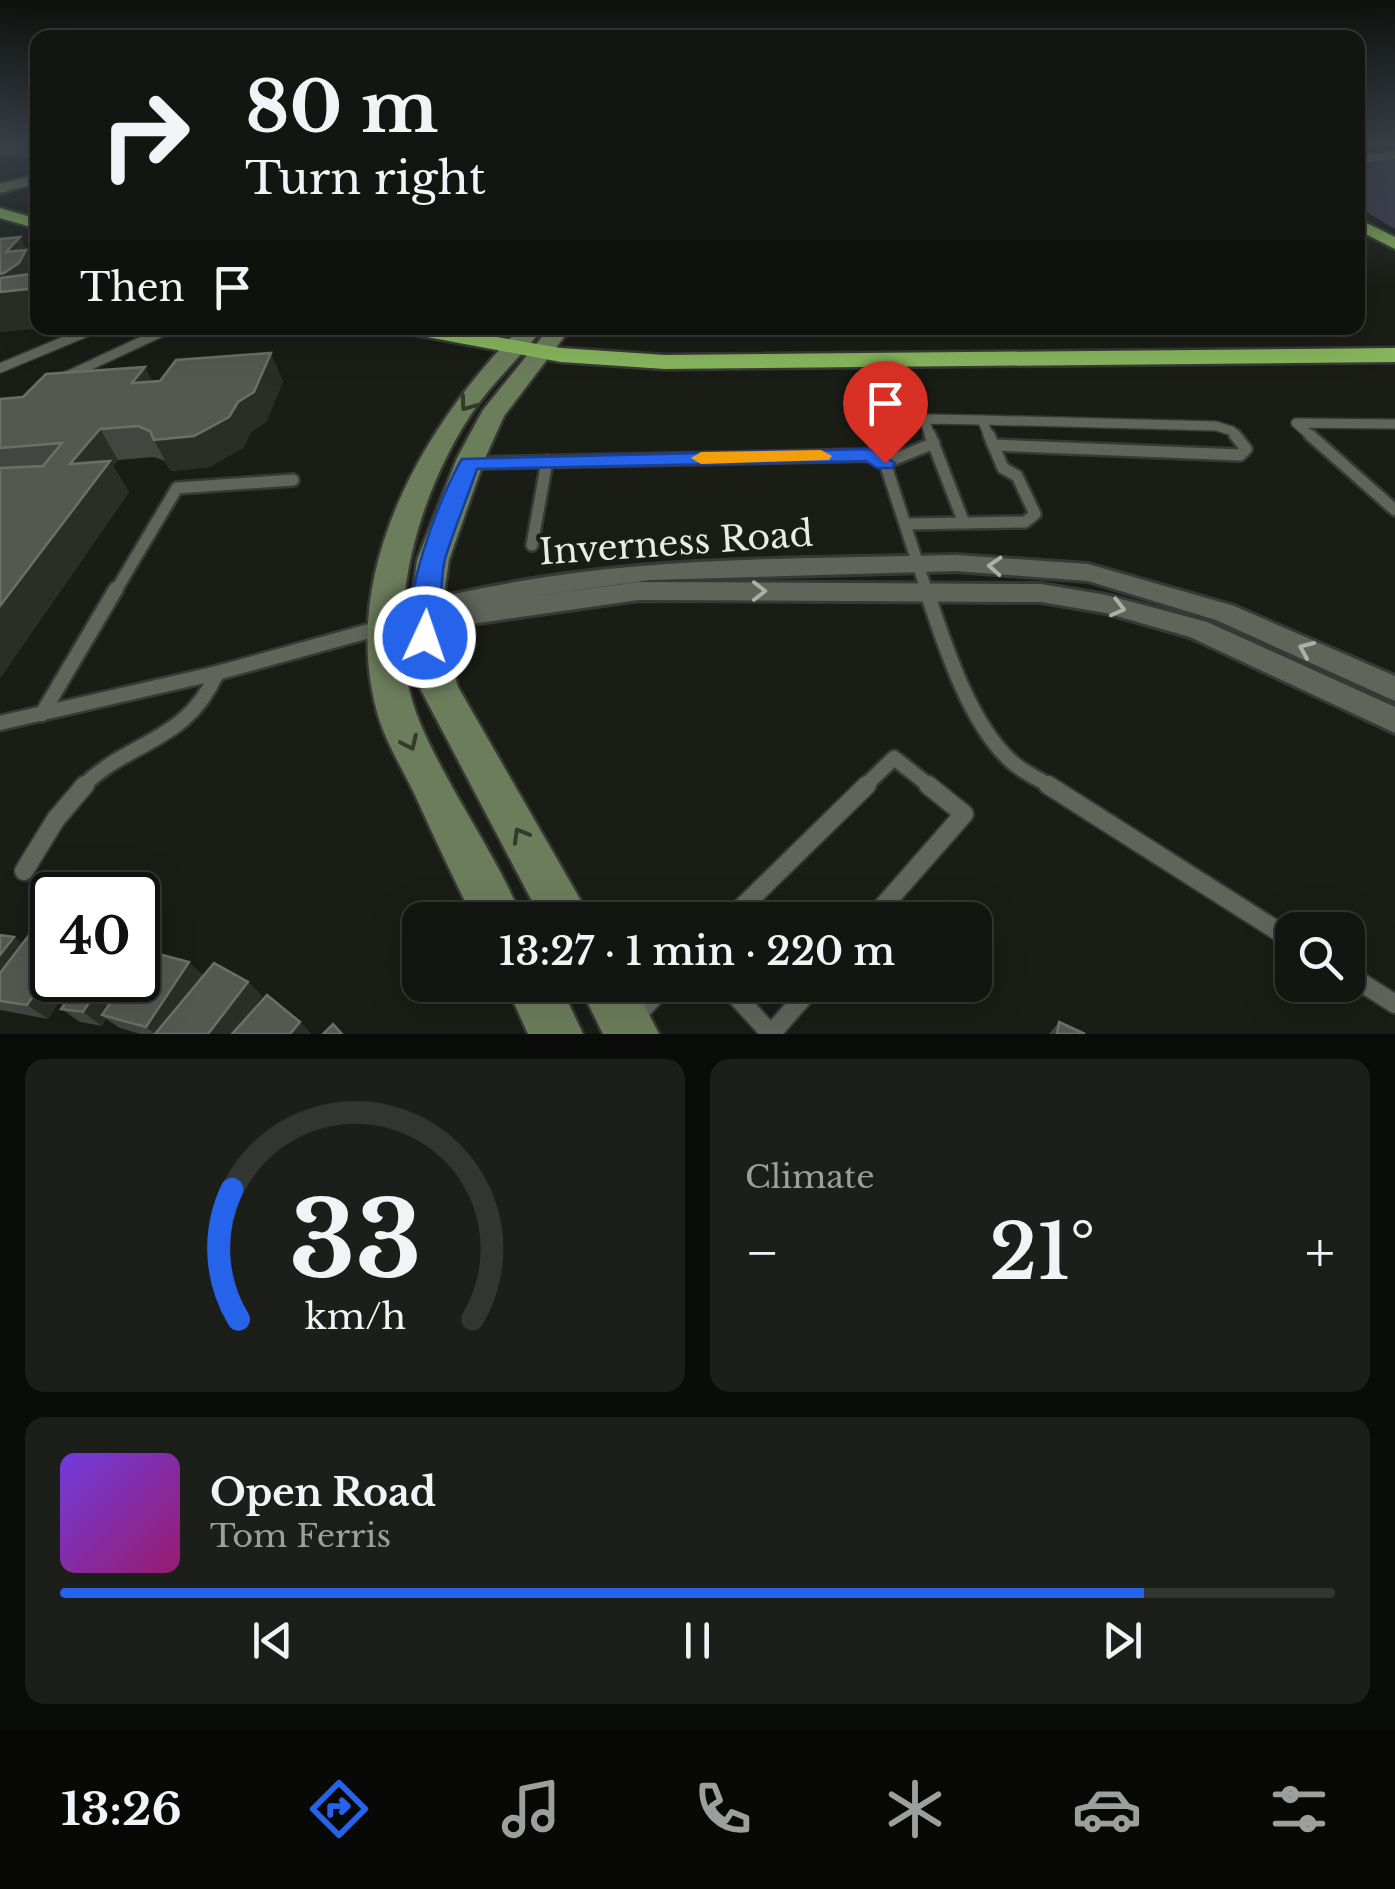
<!DOCTYPE html>
<meta charset="utf-8">
<style>
body{margin:0;font-family:"Libre Baskerville",serif;background:#1c1f19;color:#f1f3f6;height:100vh;display:flex;flex-direction:column;font-size:38px;white-space:nowrap}
*{box-sizing:border-box;margin:0}
p{font-size:32px;color:#9d9f9f}
.icon{flex:none;width:55px;height:55px;fill:none;stroke:currentColor;stroke-width:2;stroke-linecap:round;stroke-linejoin:round}
.map{position:relative;height:1034px;overflow:hidden}
.details{display:flex;flex-direction:column;gap:25px;padding:25px;background:#0a0c09;flex:1}
.details>*{flex:none}
.guide{position:absolute;left:30px;top:30px;width:1335px;height:305px;border-radius:20px;box-shadow:0 10px 40px #0002,0 0 0 2px #323530;background:#131610;color:#f1f3f6;overflow:hidden}
.tools{position:absolute;left:1275px;top:912px;display:grid;gap:20px}
.tools a{display:grid;place-items:center;width:90px;height:90px;border-radius:20px;background:#131610;box-shadow:0 10px 40px #0002,0 0 0 2px #323530;font-size:50px}
.speed{position:absolute;left:30px;top:872px;display:flex;gap:20px;font-size:50px;font-weight:700;text-align:center}
.speed>*{display:grid;place-content:center;width:130px;height:130px;border-radius:50%;background:#131610;box-shadow:0 10px 40px #0002,0 0 0 2px #323530;line-height:1}
.speed .limit{border:5px solid #111;border-radius:15px;background:#fff;color:#111}
.pin{position:absolute;display:grid;place-items:center;width:85px;height:85px;color:#fff;margin:-102px -42px;border-radius:50% 50% 50% 0;rotate:-45deg;box-shadow:0 0 10px #0007}
.pin .icon{rotate:45deg}
.me{position:absolute;width:110px;margin:-55px;rotate:3deg;stroke-linejoin:round;filter:drop-shadow(0 0 8px #0008)}
.turn{display:flex;align-items:center;gap:35px;height:210px;padding:0 50px;font-size:45px}
.turn .icon{width:130px;height:130px;stroke-width:2.5}
.turn b{display:block;font-size:70px;line-height:85px}
.then{display:flex;align-items:center;height:95px;padding:0 50px;background:#0003;gap:20px;font-size:38px}
.big{font-size:75px;font-weight:600;line-height:1.1}
.details .card{flex:1;display:flex;flex-direction:column;justify-content:center;gap:15px;min-width:0;padding:0 35px;border-radius:20px;background:#1c1f19}
.details .dial{align-items:center;gap:0}
.dial svg{height:260px;overflow:visible;fill:none;stroke:#323530;stroke-width:7;stroke-linecap:round;text-anchor:middle}
.dial text{fill:#f1f3f6;stroke:none}
.song{display:flex;align-items:center;gap:30px}
.cover{width:120px;height:120px;border-radius:15px;background:linear-gradient(135deg,hsl(260 70% 55%),hsl(320 70% 35%))}
.played{height:10px;border-radius:5px;background:linear-gradient(90deg,#2563eb 85%,#323530 85%)}
.keys{display:flex;justify-content:space-around;direction:ltr}
.heat{display:flex;justify-content:space-between;align-items:center;font-size:55px;direction:ltr}
.details .tiles{flex:1;display:grid;gap:25px;grid-template-columns:1fr 1fr}
.card:last-child{grid-column:span 2}
.trip{position:absolute;left:402px;top:902px;width:590px;height:100px;border-radius:20px;background:#131610;box-shadow:0 10px 40px #0002,0 0 0 2px #323530;font-weight:600;line-height:100px;text-align:center}
.dock{display:flex;height:160px;justify-content:space-around;align-items:center;background:#080906;color:#9d9f9f}
.dock .icon{width:70px;height:70px}
.dock .current{color:#2563eb}
.dock b{font-size:45px;color:#f1f3f6}
.map>svg:first-child{display:block}
.green{fill:#413c54}
.lines{fill:none;stroke-linecap:round;stroke-linejoin:round}
.lane-far4-casing{stroke:#373935;stroke-width:8}
.lane-far3-casing{stroke:#373935;stroke-width:12}
.lane-far2-casing{stroke:#373935;stroke-width:16}
.lane-far1-casing{stroke:#373935;stroke-width:19}
.lane-casing{stroke:#373935;stroke-width:22}
.street-casing{stroke:#373935;stroke-width:6}
.secondary-casing{stroke:#373935;stroke-width:5}
.highway-casing{stroke:#373935;stroke-width:5}
.lane-far4{stroke:#60655c;stroke-width:5}
.lane-far3{stroke:#60655c;stroke-width:9}
.lane-far2{stroke:#60655c;stroke-width:11}
.lane-far1{stroke:#60655c;stroke-width:14}
.lane{stroke:#60655c;stroke-width:18}
.street{fill:#60655c;fill-rule:evenodd}
.secondary{fill:#6c7d5c;fill-rule:evenodd}
.highway{fill:#87b55d;fill-rule:evenodd}
.wall{fill:#424640}
.shaded-wall{fill:#2a2e27}
.building{fill:#545851;stroke:#6b6f69;stroke-width:2.5}
.oneway{stroke:#323a2b}
.oneway2{stroke:#abafa8}
.route{fill:#2563eb;stroke:#184099;stroke-width:2.5}
.slow{fill:#f59e0b}
.labels{text-anchor:middle;stroke-width:8;stroke-linejoin:round;paint-order:stroke}
.street-label{font-size:35px;fill:#e8ebe6;stroke:#191d16}
</style>
<div class="map">
<svg width="1395" height="1034" viewBox="0 0 1395 1034">
<rect width="100%" height="100%" fill="#191d16"/>
<polygon class="green" points="1395,161 1395,229 1358,207 1358,165"/>
<g class="lines">
<defs>
<polyline id="lane-far4" points="0,154 38,144"/>
<g id="lane-far3">
<polyline points="0,368 96,328"/>
<polyline points="65,377 170,328"/>
<polyline points="982,420 1216,426 1232,431 1237,438"/>
<polyline points="931,438 924,419 982,420 990,438"/>
<polyline points="1313,438 1296,423 1395,424"/>
</g>
<g id="lane-far2">
<polyline points="930,435 964,523"/>
<polyline points="1310,435 1395,510"/>
<polyline points="993,445 1240,455 1246,449 1235,435"/>
<polyline points="472,463 870,455 885,463 927,592"/>
<polyline points="885,463 934,443"/>
<polyline points="906,524 1025,522 1035,514 1017,476 1003,468 989,435"/>
<polyline points="532,545 547,461"/>
<polyline points="115,592 177,488 293,480"/>
</g>
<g id="lane-far1">
<path d="M926,589C944,643 969,724 1012,762C1023,772 1039,779 1052,787"/>
<polyline points="42,714 116,589"/>
<polyline points="0,723 217,673 380,628"/>
<path d="M82,787C131,739 186,743 217,673"/>
<polyline points="864,787 894,758 931,787"/>
</g>
<g id="lane">
<polyline points="1048,785 1292,940"/>
<polyline points="24,871 56,819 85,785"/>
<polyline points="729,920 867,785"/>
<polyline points="871,920 964,814 928,785"/>
<polyline points="1348,974 1395,1004"/>
<polyline points="726,985 771,1034 814,985"/>
<polyline points="637,1015 665,985"/>
</g>
<path id="street" d="M956,555L1088,564L1234,606L1395,676V701L1216,620L1088,581L956,571L650,580L541,595L639,582L1041,584L1106,595L1207,622L1395,707V733L1190,637L1106,613L1041,602L639,600L472,624L463,621L461,610L431,616L385,637L376,634L372,627L376,620C424,598 463,592 515,582C660,556 809,559 956,555Z"/>
<g id="secondary">
<polygon points="1395,151 1395,159 1358,164 1358,156"/>
<polygon points="38,174 38,183 0,193 0,184"/>
<path d="M520,328H543C523,354 498,377 478,404C418,489 378,623 420,723C449,791 495,852 523,920H474C454,879 434,837 415,795C402,768 385,741 377,712C338,570 425,424 520,328Z"/>
<polygon points="549,328 571,328 504,416 485,458 449,560 442,608 443,637 458,687 592,920 542,920 421,690 407,637 417,560 457,458 483,410"/>
<polygon points="506,985 560,985 583,1034 528,1034"/>
<polygon points="579,985 634,985 659,1034 603,1034"/>
</g>
<g id="highway">
<polygon points="0,208 38,219 38,229 0,218"/>
<polygon points="1358,219 1395,237 1395,249 1358,230"/>
<polygon points="400,328 444,328 561,348 665,355 1395,348 1395,362 665,369 561,362 411,334"/>
</g>
</defs>
<use href="#lane-far4" class="lane-far4-casing"/>
<use href="#lane-far3" class="lane-far3-casing"/>
<use href="#lane-far2" class="lane-far2-casing"/>
<use href="#lane-far1" class="lane-far1-casing"/>
<use href="#lane" class="lane-casing"/>
<use href="#street" class="street-casing"/>
<use href="#secondary" class="secondary-casing"/>
<use href="#highway" class="highway-casing"/>
<use href="#lane-far4" class="lane-far4"/>
<use href="#lane-far3" class="lane-far3"/>
<use href="#lane-far2" class="lane-far2"/>
<use href="#lane-far1" class="lane-far1"/>
<use href="#lane" class="lane"/>
<use href="#street" class="street"/>
<use href="#secondary" class="secondary"/>
<use href="#highway" class="highway"/>
</g>
<g class="wall">
<polygon points="1,144 38,144 38,161 6,154"/>
<polygon points="145,367 152,381 283,381 266,422 251,432 243,448 209,467 171,471 165,461 154,457 118,460 113,466 129,492 0,678 0,399 23,397"/>
<polygon points="140,926 156,941 149,952 203,975 248,982 262,996 239,1027 300,1022 311,1034 140,1034 120,1028 106,1019 102,1026 80,1022 61,1009 66,1000 62,997 48,1019 0,1010 0,935 52,980"/>
<polygon points="1059,1022 1085,1034 1049,1034"/>
</g>
<g class="shaded-wall">
<polygon points="1358,144 1395,144 1395,145 1358,149"/>
<polygon points="20,237 38,268 38,328 50,328 0,332 0,273 6,252"/>
<polygon points="271,353 283,381 266,422 251,432 243,448 209,467 171,471 154,440"/>
<polygon points="145,367 160,396 132,383"/>
<polygon points="100,429 118,460 113,466 129,492 0,678 0,606 70,464"/>
<polygon points="140,926 156,941 138,970 138,930"/>
<polygon points="14,937 34,951 0,997 0,955"/>
<polygon points="189,962 204,976 155,1034 146,1027"/>
<polygon points="52,970 52,980 74,980 57,993 62,997 48,1019 27,1005"/>
<polygon points="104,980 131,980 102,1015 106,1019 102,1026 83,1012"/>
<polygon points="248,982 262,996 233,1034 208,1034"/>
<polygon points="300,1022 311,1034 290,1034"/>
</g>
<g class="building">
<polygon points="20,237 6,252 26,250 19,263 4,273 0,274 0,239"/>
<polygon points="38,273 38,288 0,292 0,278"/>
<polygon points="271,353 254,392 238,402 229,417 194,436 154,440 150,431 138,426 100,429 70,464 110,461 0,606 0,468 43,466 62,443 0,448 0,399 23,397 46,374 145,367 132,383 160,381 176,360"/>
<polygon points="36,926 52,928 52,970 27,1005 0,1001 0,973"/>
<polygon points="0,935 14,937 0,955"/>
<polygon points="147,951 189,962 146,1027 102,1015 126,980 138,980 138,964"/>
<polygon points="214,963 248,982 208,1034 155,1034"/>
<polygon points="66,980 104,980 83,1012 61,1009 70,996 57,993"/>
<polygon points="267,995 300,1022 290,1034 232,1034"/>
<polygon points="1059,1022 1085,1034 1057,1034"/>
<polygon points="333,1024 342,1034 323,1034"/>
</g>
<defs><path id="oneway-chevron" d="M-2-3.5L2.5 0L-2 3.5" fill="none" stroke-width="1.6" stroke-linecap="round" stroke-linejoin="round" transform="scale(2.5)"/></defs>
<g class="oneway">
<use href="#oneway-chevron" transform="translate(467 404) rotate(126)"/>
<use href="#oneway-chevron" transform="translate(410 743) rotate(65)"/>
<use href="#oneway-chevron" transform="translate(520 835) rotate(-120)"/>
</g>
<g class="oneway2">
<use href="#oneway-chevron" transform="translate(995 566) rotate(-176)"/>
<use href="#oneway-chevron" transform="translate(759 591)"/>
<use href="#oneway-chevron" transform="translate(1118 608) rotate(14)"/>
<use href="#oneway-chevron" transform="translate(1306 649) rotate(-156)"/>
</g>
<linearGradient id="sky" x2="0" y2="1"><stop stop-color="#0e100c"/><stop offset="0.5" stop-color="#384047"/><stop offset="1" stop-color="#384047" stop-opacity="0"/></linearGradient>
<rect width="1395" height="288" fill="url(#sky)"/>
<path class="route" d="M870,449L895,463L892,468H877L866,461L477,469C467,499 454,529 445,559C439,581 443,629 435,644L425,647L415,644C396,608 441,493 462,459Z"/>
<polygon class="slow" points="821,450 832,456 829,460 701,464 691,458 701,452"/>
<g class="labels">
<g class="street-label">
<text transform="translate(676 543) rotate(-4)" y="12">Inverness Road</text>
</g>
</g>
</svg>
<div class="tools">
<a><svg class="icon" aria-label="search" viewBox="0 0 24 24"><circle cx="10" cy="10" r="6"/><path d="M15 15l6 6"/></svg></a>
</div>
<div class="speed"><div class="limit">40</div></div>
<div class="pin" style="left:885px;top:463px;background:#d93025"><svg class="icon" aria-label="arrive" viewBox="0 0 24 24"><path d="M6 21V4h12l-3 4 3 4H6"/></svg></div>
<svg class="me" style="left:425px;top:637px" viewBox="-20 -20 40 40"><circle r="17" fill="#2563eb" stroke="#fff" stroke-width="3"/><path d="M0-11L8 9 0 5-8 9z" fill="#fff"/></svg>
<div class="trip">13:27 · 1 min · 220 m</div>
<div class="guide">
<div class="turn"><svg class="icon" aria-label="right" viewBox="0 0 24 24"><path d="M7 20v-9h11M14 6l5 5-5 5"/></svg><div><b>80 m</b>Turn right</div></div>
<div class="then">Then<svg class="icon" aria-label="arrive" viewBox="0 0 24 24"><path d="M6 21V4h12l-3 4 3 4H6"/></svg></div>
</div>
</div>
<section class="details">
<div class="tiles">
<div class="card dial"><svg viewBox="0 0 100 80">
<path d="M14 69A42 42 0 1 1 86 69"/>
<path d="M14 69A42 42 0 0 1 12 29" stroke="#2563eb"/>
<text x="50" y="56" font-size="32" font-weight="700">33</text>
<text x="50" y="72" font-size="11">km/h</text>
</svg></div>
<div class="card"><p>Climate</p>
<div class="heat"><a>−</a><b class="big">21°</b><a>+</a></div>
</div>
<div class="card">
<div class="song"><i class="cover"></i><div><b>Open Road</b><p>Tom Ferris</p></div></div>
<div class="played"></div>
<div class="keys"><svg class="icon" aria-label="previous" viewBox="0 0 24 24"><path d="M18 5L8 12l10 7zM5 5v14"/></svg><svg class="icon" aria-label="pause" viewBox="0 0 24 24"><path d="M8 5v14M16 5v14"/></svg><svg class="icon" aria-label="next" viewBox="0 0 24 24"><path d="M6 5l10 7-10 7zM19 5v14"/></svg></div>
</div>
</div>
</section>
<nav class="dock">
<b>13:26</b>
<svg class="icon current" aria-label="directions" viewBox="0 0 24 24"><path d="M12 3l9 9-9 9-9-9zM9 14v-3h6M13 9l2 2-2 2"/></svg>
<svg class="icon" aria-label="music" viewBox="0 0 24 24"><path d="M9 18V5l10-2v13"/><circle cx="6" cy="18" r="3"/><circle cx="16" cy="16" r="3"/></svg>
<svg class="icon" aria-label="phone" viewBox="0 0 24 24"><path d="M5 4h4l2 5-3 2q2 4 5 5l2-3 5 2v4C11 20 4 13 5 4z"/></svg>
<svg class="icon" aria-label="climate" viewBox="0 0 24 24"><path d="M12 3v18M4 7l16 10M4 17L20 7"/></svg>
<svg class="icon" aria-label="car" viewBox="0 0 24 24"><path d="M5 17H2v-5l4-1 3-4h7l3 4 3 1v5h-3M9 17h6M6 11h13"/><circle cx="7" cy="17" r="2"/><circle cx="17" cy="17" r="2"/></svg>
<svg class="icon" aria-label="filters" viewBox="0 0 24 24"><path d="M4 7h16M4 17h16"/><circle cx="9" cy="7" r="2"/><circle cx="15" cy="17" r="2"/></svg>
</nav>
